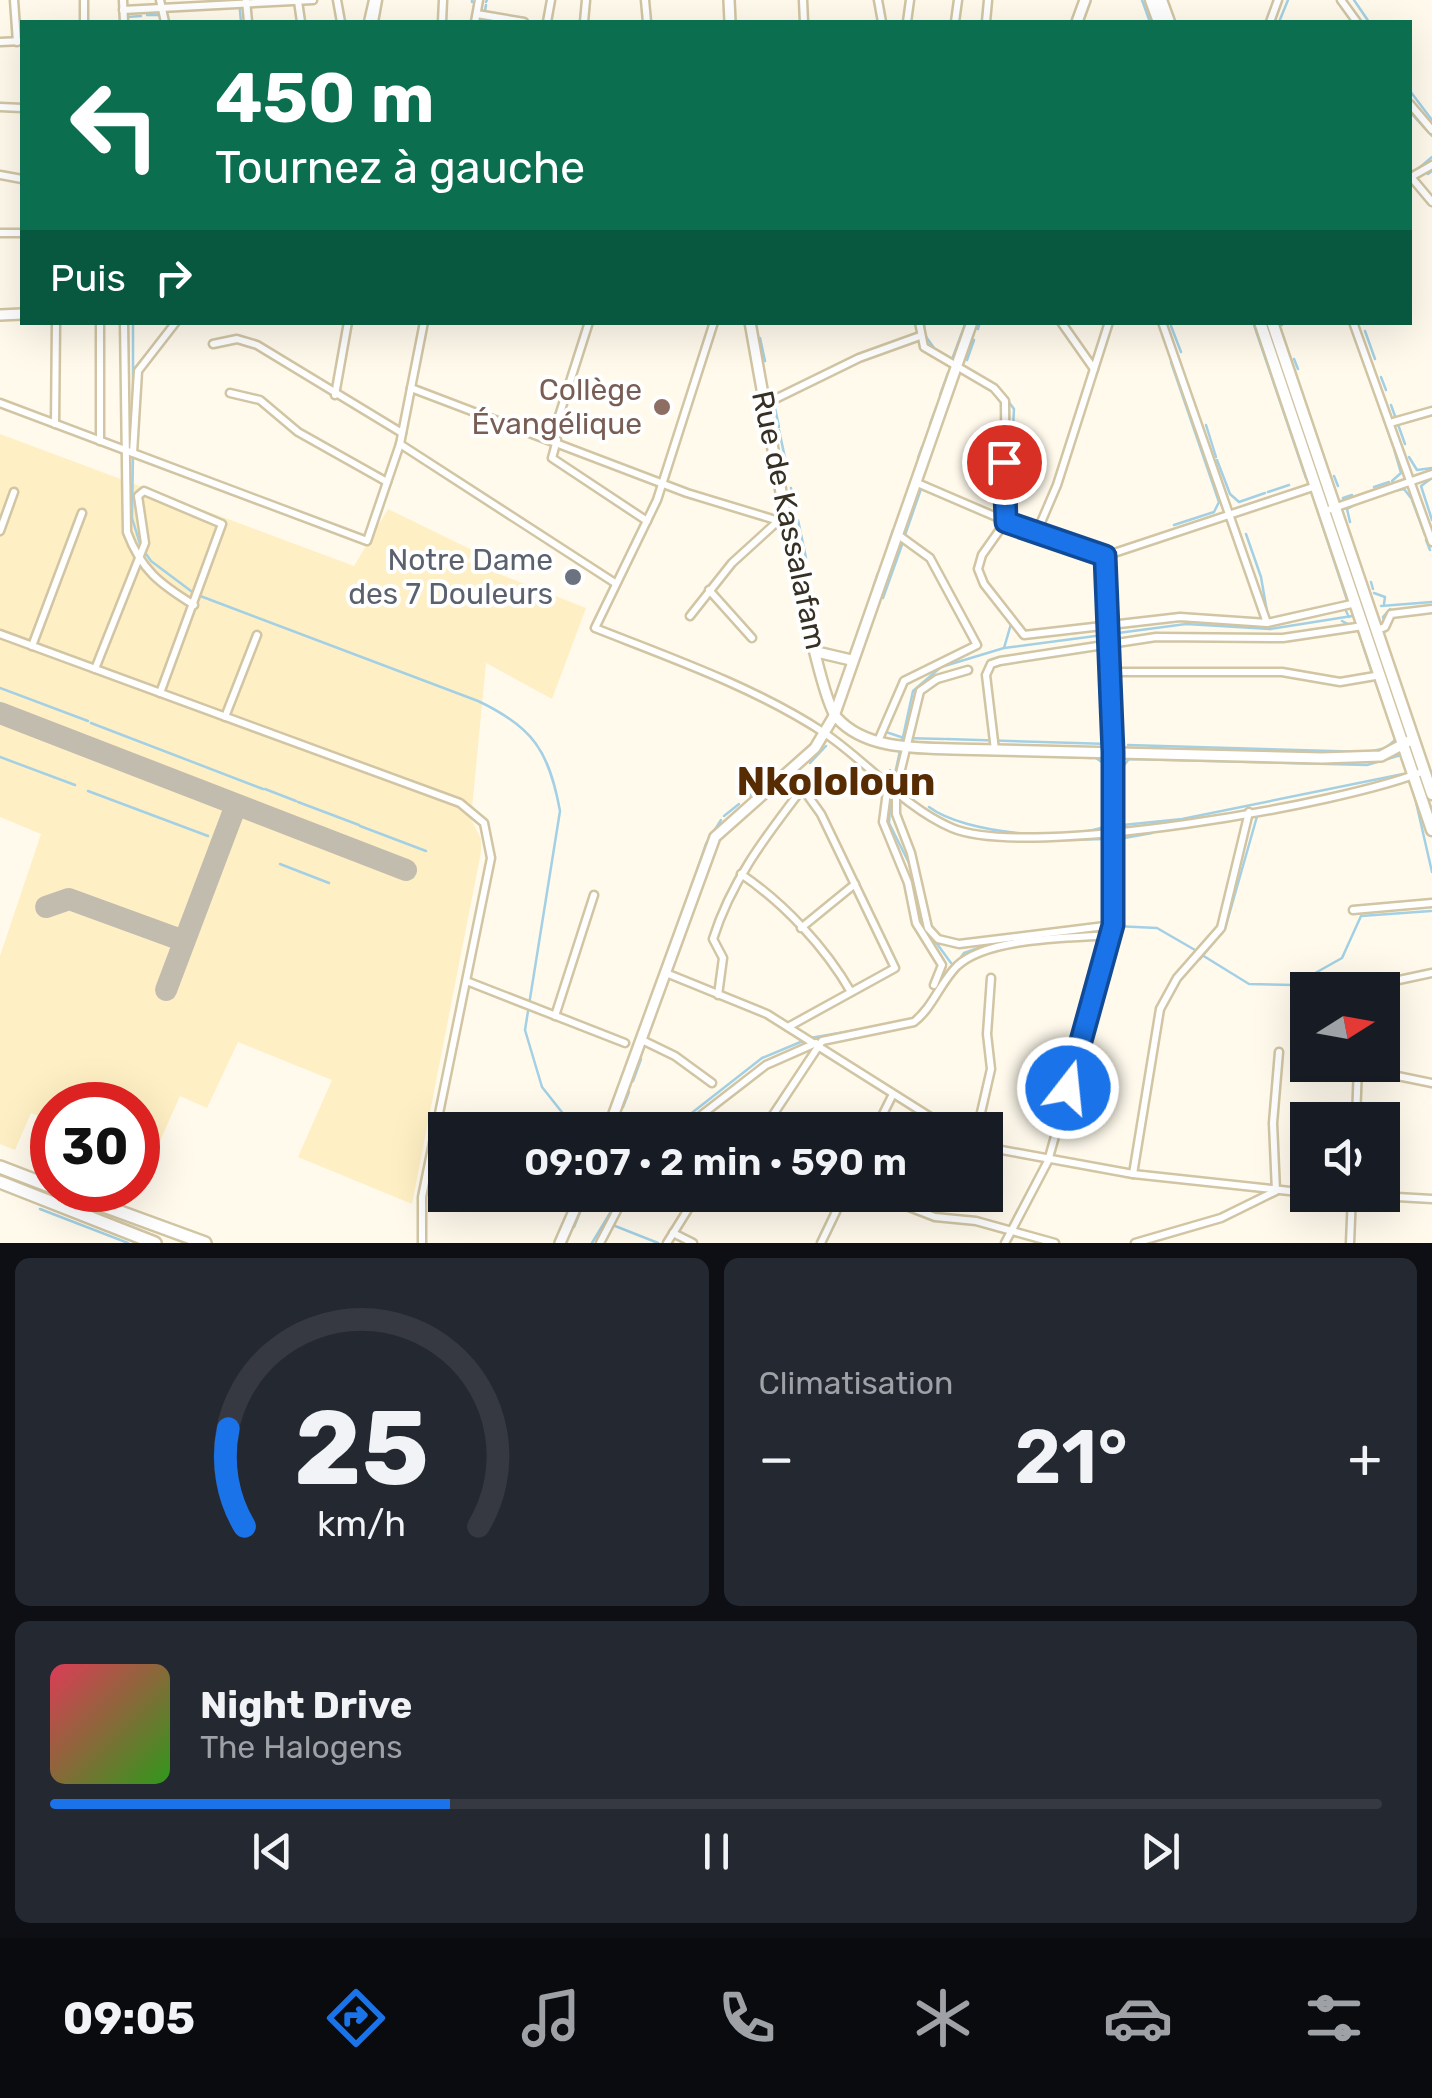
<!DOCTYPE html>
<html lang="fr">
<meta charset="utf-8">
<style>
body{margin:0;font-family:Rubik,sans-serif;background:#242831;color:#f1f3f6;height:100vh;display:flex;flex-direction:column;font-size:38px;white-space:nowrap}
*{box-sizing:border-box;margin:0}
p{font-size:32px;color:#9ea1a6}
.icon{flex:none;width:55px;height:55px;fill:none;stroke:currentColor;stroke-width:2;stroke-linecap:round;stroke-linejoin:round}
.map{position:relative;height:1243px;overflow:hidden}
.side{display:flex;flex-direction:column;gap:15px;padding:15px;background:#0d0f14;flex:1}
.side>*{flex:none}
.top-card{position:absolute;left:20px;top:20px;width:1392px;height:305px;border-radius:0px;box-shadow:0 10px 40px #0002;background:#0b6e4f;color:#fff;overflow:hidden}
.needle{width:65px;rotate:79deg}
.controls{position:absolute;left:1290px;top:972px;display:grid;gap:20px}
.controls a{display:grid;place-items:center;width:110px;height:110px;border-radius:0px;background:#171b24;box-shadow:0 10px 40px #0002;font-size:50px}
.speed{position:absolute;left:30px;top:1082px;display:flex;gap:20px;font-size:50px;font-weight:700;text-align:center}
.speed>*{display:grid;place-content:center;width:130px;height:130px;border-radius:50%;background:#171b24;box-shadow:0 10px 40px #0002;line-height:1}
.speed .limit{border:15px solid #d22;background:#fff;color:#111}
.pin{position:absolute;display:grid;place-items:center;width:85px;height:85px;color:#fff;margin:-42px;border:5px solid #fff;border-radius:50%;box-shadow:0 2px 10px #0007}
.me{position:absolute;width:110px;margin:-55px;rotate:16deg;stroke-linejoin:round;filter:drop-shadow(0 0 8px #0008)}
.turn{display:flex;align-items:center;gap:35px;height:210px;padding:0 30px;font-size:45px}
.turn .icon{width:130px;height:130px;stroke-width:2.5}
.turn b{display:block;font-size:70px;line-height:85px}
.then{display:flex;align-items:center;height:95px;padding:0 30px;background:#0003;gap:20px;font-size:38px}
.big{font-size:75px;font-weight:600;line-height:1.1}
.side .card{flex:1;display:flex;flex-direction:column;justify-content:center;gap:15px;min-width:0;padding:0 35px;border-radius:15px;background:#242831}
.side .dial{align-items:center;gap:0}
.dial svg{height:260px;overflow:visible;fill:none;stroke:#363941;stroke-width:7;stroke-linecap:round;text-anchor:middle}
.dial text{fill:#f1f3f6;stroke:none}
.song{display:flex;align-items:center;gap:30px}
.cover{width:120px;height:120px;border-radius:15px;background:linear-gradient(135deg,hsl(350 70% 55%),hsl(110 70% 35%))}
.played{height:10px;border-radius:5px;background:linear-gradient(90deg,#1a73e8 30%,#363941 30%)}
.keys{display:flex;justify-content:space-around;direction:ltr}
.heat{display:flex;justify-content:space-between;align-items:center;font-size:55px;direction:ltr}
.side .tiles{flex:1;display:grid;gap:15px;grid-template-columns:1fr 1fr}
.card:last-child{grid-column:span 2}
.trip{position:absolute;left:428px;top:1112px;width:575px;height:100px;border-radius:0px;background:#171b24;box-shadow:0 10px 40px #0002;font-weight:600;line-height:100px;text-align:center}
.tab-bar{display:flex;height:160px;justify-content:space-around;align-items:center;background:#090b0e;color:#9ea1a6}
.tab-bar .icon{width:70px;height:70px}
.tab-bar .active{color:#1a73e8}
.tab-bar b{font-size:45px;color:#f1f3f6}
.map>svg:first-child{display:block}
.built{fill:#feefc4}
.lines{fill:none;stroke-linecap:round;stroke-linejoin:round}
.stream{stroke:#a3d0e5;stroke-width:2.5}
.taxiway{stroke:#c1bcae;stroke-width:22}
.street-casing{stroke:#d1c5a3;stroke-width:11}
.secondary-casing{stroke:#d1c5a3;stroke-width:14}
.primary-casing{stroke:#d1c5a3;stroke-width:15}
.highway-casing{stroke:#d1c5a3;stroke-width:16}
.street{stroke:#fff;stroke-width:6}
.secondary{stroke:#fff;stroke-width:9}
.primary{stroke:#fff;stroke-width:10}
.highway{stroke:#fff;stroke-width:11}
.route-casing{stroke:#114b97;stroke-width:25}
.route{stroke:#1a73e8;stroke-width:18}
.education-dot{fill:#8d6e63;stroke:#fff;stroke-width:4}
.worship-dot{fill:#6b7280;stroke:#fff;stroke-width:4}
.labels{text-anchor:middle;stroke-width:8;stroke-linejoin:round;paint-order:stroke}
.education-label{font-size:30px;fill:#785e54;stroke:#fff;text-anchor:end}
.street-label{font-size:30px;fill:#363124;stroke:#fff}
.worship-label{font-size:30px;fill:#5b616d;stroke:#fff;text-anchor:end}
.district-label{font-size:40px;font-weight:bold;fill:#572c03;stroke:#fff}
</style>
<div class="map">
<svg width="1432" height="1243" viewBox="0 0 1432 1243">
<rect width="100%" height="100%" fill="#fffaec"/>
<polygon class="built" points="0,434 354,566 388,509 472,550 468,562 586,608 552,699 486,663 471,819 481,839 481,852 412,1204 298,1157 332,1080 238,1042 207,1108 180,1096 151,1161 138,1155 138,1105 52,1105 52,1121 31,1113 15,1150 0,1144 0,956 41,834 0,817"/>
<g class="lines">
<g class="stream">
<polyline points="239,0 241,22"/>
<polyline points="1142,0 1150,22"/>
<polyline points="1354,0 1369,22"/>
<polyline points="472,2 472,0"/>
<polyline points="486,2 487,0"/>
<polyline points="147,15 158,15"/>
<polyline points="127,17 141,16"/>
<polyline points="483,22 486,5"/>
<polyline points="1267,22 1274,1"/>
<polyline points="1279,22 1288,0"/>
<polyline points="1410,91 1432,120"/>
<polyline points="1410,112 1432,136"/>
<polyline points="1418,169 1432,157"/>
<polyline points="1410,172 1413,171"/>
<polyline points="1428,174 1432,171"/>
<polyline points="133,322 133,400"/>
<polyline points="924,322 924,334 934,348"/>
<polyline points="1253,322 1306,478"/>
<polyline points="1282,322 1282,325"/>
<polyline points="1350,322 1355,337"/>
<polyline points="1171,326 1181,352"/>
<polyline points="978,329 980,322"/>
<polyline points="1365,331 1375,359"/>
<polyline points="760,338 765,361"/>
<polyline points="1360,351 1366,366"/>
<polyline points="1294,359 1298,369"/>
<polyline points="967,360 974,340"/>
<polyline points="951,362 966,322"/>
<polyline points="1171,362 1219,502 1214,512 1174,525"/>
<polyline points="134,369 161,337"/>
<polyline points="1368,373 1374,390"/>
<polyline points="1381,377 1386,390"/>
<polyline points="999,389 1014,409 1009,500"/>
<polyline points="940,395 948,373"/>
<polyline points="774,403 779,427"/>
<polyline points="1391,405 1405,444"/>
<polyline points="1383,417 1393,446"/>
<polyline points="930,424 936,408"/>
<polyline points="1206,425 1216,457"/>
<polyline points="779,430 785,458"/>
<polyline points="133,453 132,518 140,544"/>
<polyline points="1409,457 1417,470 1432,468"/>
<polyline points="918,458 922,447"/>
<polyline points="1217,460 1230,494 1239,502 1265,493"/>
<polyline points="1334,476 1338,486"/>
<polyline points="1432,478 1421,486 1432,520"/>
<polyline points="1392,481 1401,473 1394,449"/>
<polyline points="1374,487 1389,482"/>
<polyline points="791,488 795,509"/>
<polyline points="1393,491 1404,489 1411,498"/>
<polyline points="1268,492 1289,485"/>
<polyline points="1343,498 1352,495"/>
<polyline points="1314,500 1348,603"/>
<polyline points="1412,500 1425,535"/>
<polyline points="798,520 806,558"/>
<polyline points="1350,522 1347,509 1360,502"/>
<polyline points="1246,534 1261,577 1270,629"/>
<polyline points="905,535 922,486"/>
<polyline points="1426,540 1430,550"/>
<polyline points="888,545 893,530"/>
<path d="M144,551L151,561L195,594L478,701C533,727 549,751 560,811L525,1030L542,1087L576,1130"/>
<polyline points="1371,582 1373,589"/>
<polyline points="873,588 878,573"/>
<polyline points="1374,593 1385,597 1384,604"/>
<polyline points="883,598 903,542"/>
<polyline points="1381,606 1432,602"/>
<polyline points="1345,609 1349,617"/>
<polyline points="1342,621 1350,625"/>
<polyline points="1385,623 1383,617 1390,609"/>
<polyline points="1357,627 1372,673"/>
<polyline points="1004,648 1011,624"/>
<polyline points="0,688 88,721"/>
<polyline points="91,723 263,789"/>
<polyline points="886,732 901,737"/>
<polyline points="902,738 944,739"/>
<polyline points="946,739 1109,744"/>
<polyline points="1128,745 1368,752 1386,748 1395,740"/>
<polyline points="954,753 1092,758"/>
<polyline points="0,757 75,785"/>
<polyline points="1096,758 1110,768"/>
<polyline points="810,763 826,746"/>
<polyline points="890,770 894,778"/>
<polyline points="1403,774 1182,819 1123,825 1120,770 1129,759 1367,765 1401,755 1407,772"/>
<polyline points="893,783 913,691 941,667 1004,648 1186,624 1270,629 1352,616"/>
<polyline points="265,789 296,801"/>
<polyline points="1413,789 1432,872"/>
<polyline points="88,791 208,836"/>
<polyline points="891,791 889,823 909,863 924,926"/>
<polyline points="749,796 754,792"/>
<polyline points="1348,796 1369,792"/>
<polyline points="298,802 359,825"/>
<path d="M929,807C965,834 1069,843 1109,825"/>
<polyline points="724,816 739,804"/>
<polyline points="360,826 426,851"/>
<polyline points="1177,829 1198,825"/>
<polyline points="952,831 1006,841 1108,839"/>
<polyline points="280,864 329,883"/>
<polyline points="680,920 706,844 721,820"/>
<polyline points="1115,926 1157,928 1195,950"/>
<polyline points="1119,930 1119,839 1152,833"/>
<polyline points="935,941 951,963"/>
<polyline points="1202,955 1249,984 1294,985 1342,958 1361,916 1431,911"/>
<polyline points="1200,959 1225,929 1258,813"/>
<polyline points="926,1005 964,953 993,943"/>
<polyline points="810,1038 881,1026"/>
<polyline points="633,1081 641,1059"/>
<polyline points="623,1107 629,1092"/>
<polyline points="614,1130 618,1119"/>
<polyline points="670,1130 762,1058 803,1041"/>
<polyline points="40,1209 128,1243"/>
<polyline points="605,1222 658,1243"/>
<polyline points="574,1227 587,1195"/>
<polyline points="592,1243 621,1195"/>
</g>
<g class="taxiway">
<polyline points="0,713 406,870"/>
<polyline points="46,907 69,899 184,941"/>
<polyline points="166,990 236,805"/>
</g>
<defs>
<g id="street">
<polyline points="14,0 17,42"/>
<polyline points="84,0 84,22"/>
<polyline points="123,0 124,22"/>
<polyline points="160,0 165,22"/>
<polyline points="246,0 248,22"/>
<polyline points="337,0 341,22"/>
<polyline points="645,0 647,22"/>
<polyline points="803,0 804,22"/>
<polyline points="878,0 882,22"/>
<polyline points="1341,0 1357,22"/>
<polyline points="298,1 301,22"/>
<polyline points="123,10 313,0"/>
<polyline points="477,14 524,22"/>
<polyline points="368,22 373,0"/>
<polyline points="374,22 378,0"/>
<polyline points="442,22 443,0"/>
<polyline points="475,22 479,0"/>
<polyline points="547,22 551,0"/>
<polyline points="584,22 586,0"/>
<polyline points="907,22 910,0"/>
<polyline points="955,22 958,0"/>
<polyline points="986,22 988,0"/>
<polyline points="1270,22 1278,0"/>
<polyline points="0,42 22,41"/>
<polyline points="1410,104 1432,130"/>
<polyline points="0,107 22,108"/>
<polyline points="0,175 22,179"/>
<polyline points="1411,177 1432,202"/>
<polyline points="1411,177 1432,165"/>
<polyline points="0,233 22,233"/>
<path d="M124,322L127,532C141,570 160,584 194,605"/>
<path d="M714,322L657,500L595,628C671,658 754,687 823,732C867,761 903,807 952,828C1027,860 1345,804 1424,771"/>
<polyline points="919,322 924,347 994,388 1005,401 1006,521 982,555 978,569 984,584 1024,635 1180,617 1267,623 1356,603"/>
<polyline points="1061,322 1094,369"/>
<polyline points="1162,322 1267,623"/>
<polyline points="1353,322 1432,542"/>
<polyline points="213,344 237,339 257,345 402,433"/>
<polyline points="411,388 687,493 789,524"/>
<polyline points="230,393 260,400 298,432 387,482"/>
<polyline points="335,395 348,322"/>
<polyline points="0,403 367,541 400,444 424,322"/>
<polyline points="765,404 859,358 920,336"/>
<polyline points="1390,423 1432,411"/>
<polyline points="55,424 56,322"/>
<polyline points="552,438 589,322"/>
<polyline points="557,440 552,458 647,521"/>
<polyline points="100,441 100,322"/>
<polyline points="400,444 615,583"/>
<polyline points="133,453 138,371 176,322"/>
<polyline points="915,482 1036,534 1095,549 1105,556 1316,486"/>
<polyline points="1325,511 1432,474"/>
<polyline points="0,531 14,492"/>
<polyline points="1036,534 1057,485 1109,322"/>
<polyline points="709,590 752,638"/>
<polyline points="690,616 732,563 777,522"/>
<polyline points="1377,630 1385,627 1391,614 1432,609"/>
<polyline points="0,634 460,803 484,823 491,858 422,1197 422,1243"/>
<polyline points="32,646 82,513"/>
<polyline points="95,669 145,543 138,496 144,491 222,524 160,693"/>
<polyline points="968,670 937,679 920,691 896,790 896,814 911,853 928,928 938,939 959,944 1113,925"/>
<polyline points="1110,672 1282,672 1340,682 1381,675"/>
<polyline points="225,717 257,635"/>
<polyline points="878,741 904,681 977,645 930,558 897,534"/>
<polyline points="995,750 986,675 991,664 1000,661 1156,637 1283,638 1363,626"/>
<polyline points="888,784 883,822 908,883 916,923 942,965 934,985"/>
<path d="M741,874C784,903 825,947 851,992"/>
<polyline points="1353,910 1432,903"/>
<polyline points="801,928 855,884"/>
<polyline points="666,973 767,1014 951,1130"/>
<polyline points="469,982 625,1043"/>
<polyline points="1352,990 1432,973"/>
<path d="M718,995L723,958L713,939C731,881 766,836 802,789"/>
<polyline points="1297,1006 1308,1003"/>
<polyline points="555,1016 594,895"/>
<polyline points="788,1027 895,968 821,814 790,771"/>
<polyline points="642,1040 675,1056 712,1083"/>
<polyline points="1344,1065 1432,1083"/>
<polyline points="1356,1120 1358,1065"/>
<polyline points="682,1130 766,1065 816,1043"/>
<path d="M763,1130L822,1041L914,1022C933,1007 940,983 957,966C988,937 1071,938 1112,935"/>
<polyline points="875,1130 892,1096"/>
<polyline points="977,1130 991,1069 987,1034 991,978"/>
<polyline points="985,1147 1133,1174 1308,1193"/>
<polyline points="1133,1174 1160,1009 1177,978 1221,928 1249,812"/>
<polyline points="878,1195 935,1217 976,1221 1055,1243"/>
<polyline points="1362,1195 1432,1199"/>
<polyline points="673,1233 693,1243"/>
<polyline points="600,1243 625,1195"/>
<polyline points="667,1243 697,1195"/>
<polyline points="821,1243 844,1195"/>
<polyline points="1005,1243 1048,1161 1112,935 1113,752 1105,556"/>
<polyline points="1135,1243 1221,1218 1276,1191 1273,1123 1279,1052"/>
<polyline points="1350,1243 1352,1195"/>
</g>
<g id="secondary">
<polyline points="729,0 730,22"/>
<polyline points="1077,22 1085,0"/>
<polyline points="0,315 22,314"/>
<path d="M750,322C760,377 814,694 837,718C865,749 915,748 952,749L1322,758L1381,756L1413,739"/>
<polyline points="817,652 851,660"/>
<polyline points="608,1130 715,837 815,748 834,716 972,322"/>
<polyline points="560,1243 581,1195"/>
</g>
<g id="primary">
<polyline points="1151,0 1159,22"/>
<polyline points="1161,0 1169,22"/>
<polyline points="1260,322 1432,830"/>
<polyline points="1272,322 1432,794"/>
</g>
<g id="highway">
<polyline points="0,1167 52,1187"/>
<polyline points="0,1182 155,1243"/>
<polyline points="60,1190 205,1243"/>
</g>
</defs>
<use href="#street" class="street-casing"/>
<use href="#secondary" class="secondary-casing"/>
<use href="#primary" class="primary-casing"/>
<use href="#highway" class="highway-casing"/>
<use href="#street" class="street"/>
<use href="#secondary" class="secondary"/>
<use href="#primary" class="primary"/>
<use href="#highway" class="highway"/>
</g>
<g class="lines">
<defs>
<polyline id="route" points="1004,462 1006,522 1105,556 1113,752 1113,925 1068,1088"/>
</defs>
<use href="#route" class="route-casing"/>
<use href="#route" class="route"/>
</g>
<circle class="education-dot" cx="662" cy="407" r="10"/>
<circle class="worship-dot" cx="573" cy="577" r="10"/>
<g class="labels">
<g class="education-label">
<text x="642" y="400">Collège<tspan x="642" dy="34">Évangélique</tspan></text>
</g>
<g class="street-label">
<text transform="translate(789 520) rotate(78)" y="10">Rue de Kassalafam</text>
</g>
<g class="worship-label">
<text x="553" y="570">Notre Dame<tspan x="553" dy="34">des 7 Douleurs</tspan></text>
</g>
<g class="district-label">
<text x="836" y="795">Nkololoun</text>
</g>
</g>
</svg>
<div class="controls">
<a><svg class="needle" viewBox="-14 -14 28 28"><path d="M0-13l5 13h-10z" fill="#e53935"/><path d="M0 13l5-13h-10z" fill="#9ea1a6"/></svg></a>
<a><svg class="icon" aria-label="sound" viewBox="0 0 24 24"><path d="M4 9h4l5-4v14l-5-4H4zM17 9q2 3 0 6"/></svg></a>
</div>
<div class="speed"><div class="limit">30</div></div>
<div class="pin" style="left:1004px;top:462px;background:#d93025"><svg class="icon" aria-label="arrive" viewBox="0 0 24 24"><path d="M6 21V4h12l-3 4 3 4H6"/></svg></div>
<svg class="me" style="left:1068px;top:1088px" viewBox="-20 -20 40 40"><circle r="17" fill="#1a73e8" stroke="#fff" stroke-width="3"/><path d="M0-11L8 9 0 5-8 9z" fill="#fff"/></svg>
<div class="trip">09:07 · 2 min · 590 m</div>
<div class="top-card">
<div class="turn"><svg class="icon" aria-label="left" viewBox="0 0 24 24"><path d="M17 20v-9H6M10 6l-5 5 5 5"/></svg><div><b>450 m</b>Tournez à gauche</div></div>
<div class="then">Puis<svg class="icon" aria-label="right" viewBox="0 0 24 24"><path d="M7 20v-9h11M14 6l5 5-5 5"/></svg></div>
</div>
</div>
<section class="side">
<div class="tiles">
<div class="card dial"><svg viewBox="0 0 100 80">
<path d="M14 69A42 42 0 1 1 86 69"/>
<path d="M14 69A42 42 0 0 1 9 39" stroke="#1a73e8"/>
<text x="50" y="56" font-size="32" font-weight="700">25</text>
<text x="50" y="72" font-size="11">km/h</text>
</svg></div>
<div class="card"><p>Climatisation</p>
<div class="heat"><a>−</a><b class="big">21°</b><a>+</a></div>
</div>
<div class="card">
<div class="song"><i class="cover"></i><div><b>Night Drive</b><p>The Halogens</p></div></div>
<div class="played"></div>
<div class="keys"><svg class="icon" aria-label="previous" viewBox="0 0 24 24"><path d="M18 5L8 12l10 7zM5 5v14"/></svg><svg class="icon" aria-label="pause" viewBox="0 0 24 24"><path d="M8 5v14M16 5v14"/></svg><svg class="icon" aria-label="next" viewBox="0 0 24 24"><path d="M6 5l10 7-10 7zM19 5v14"/></svg></div>
</div>
</div>
</section>
<nav class="tab-bar">
<b>09:05</b>
<svg class="icon active" aria-label="directions" viewBox="0 0 24 24"><path d="M12 3l9 9-9 9-9-9zM9 14v-3h6M13 9l2 2-2 2"/></svg>
<svg class="icon" aria-label="music" viewBox="0 0 24 24"><path d="M9 18V5l10-2v13"/><circle cx="6" cy="18" r="3"/><circle cx="16" cy="16" r="3"/></svg>
<svg class="icon" aria-label="phone" viewBox="0 0 24 24"><path d="M5 4h4l2 5-3 2q2 4 5 5l2-3 5 2v4C11 20 4 13 5 4z"/></svg>
<svg class="icon" aria-label="climate" viewBox="0 0 24 24"><path d="M12 3v18M4 7l16 10M4 17L20 7"/></svg>
<svg class="icon" aria-label="car" viewBox="0 0 24 24"><path d="M5 17H2v-5l4-1 3-4h7l3 4 3 1v5h-3M9 17h6M6 11h13"/><circle cx="7" cy="17" r="2"/><circle cx="17" cy="17" r="2"/></svg>
<svg class="icon" aria-label="filters" viewBox="0 0 24 24"><path d="M4 7h16M4 17h16"/><circle cx="9" cy="7" r="2"/><circle cx="15" cy="17" r="2"/></svg>
</nav>
